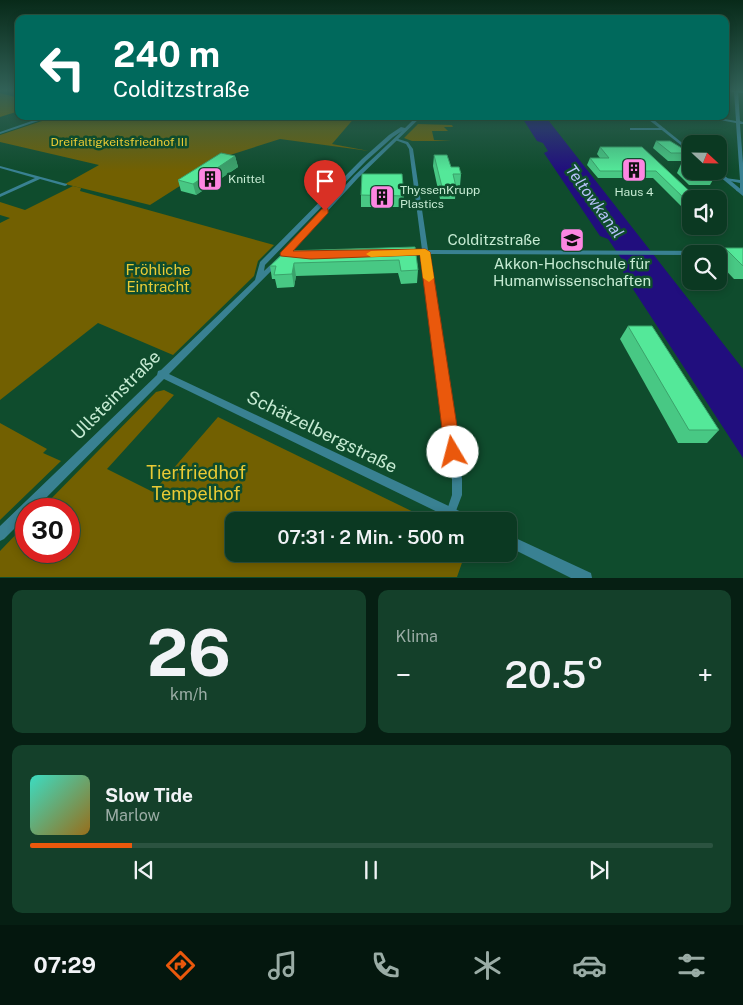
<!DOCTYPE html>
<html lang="de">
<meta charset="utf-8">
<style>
body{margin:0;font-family:"Public Sans",sans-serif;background:#14402a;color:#f1f3f6;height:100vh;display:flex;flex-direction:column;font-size:19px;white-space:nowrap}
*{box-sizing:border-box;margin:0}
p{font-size:16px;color:#9aaca5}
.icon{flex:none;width:28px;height:28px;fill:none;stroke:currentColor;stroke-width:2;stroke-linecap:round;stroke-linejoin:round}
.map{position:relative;height:578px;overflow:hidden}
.side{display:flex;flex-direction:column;gap:12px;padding:12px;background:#061f13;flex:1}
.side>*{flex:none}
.hud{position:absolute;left:15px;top:15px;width:714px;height:105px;border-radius:10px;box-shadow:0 2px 8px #0003,0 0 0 1px #2b5340;background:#00695c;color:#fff;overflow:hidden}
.needle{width:32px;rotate:112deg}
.controls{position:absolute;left:682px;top:135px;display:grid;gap:10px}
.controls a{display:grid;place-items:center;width:45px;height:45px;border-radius:10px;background:#0b3922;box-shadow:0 2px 8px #0003,0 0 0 1px #2b5340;font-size:25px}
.speed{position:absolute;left:15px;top:498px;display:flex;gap:10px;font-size:25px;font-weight:700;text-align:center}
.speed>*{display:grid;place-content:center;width:65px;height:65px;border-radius:50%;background:#0b3922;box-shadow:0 2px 8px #0003,0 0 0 1px #2b5340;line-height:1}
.speed .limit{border:8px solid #d22;background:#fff;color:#111}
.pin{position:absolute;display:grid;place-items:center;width:42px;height:42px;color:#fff;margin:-51px -21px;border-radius:50% 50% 50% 0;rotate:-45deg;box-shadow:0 0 5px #0007}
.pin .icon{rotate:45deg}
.me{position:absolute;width:55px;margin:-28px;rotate:352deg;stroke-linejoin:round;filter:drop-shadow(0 0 4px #0008)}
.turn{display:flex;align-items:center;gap:18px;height:105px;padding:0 15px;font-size:22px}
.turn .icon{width:65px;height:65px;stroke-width:2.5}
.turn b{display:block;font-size:35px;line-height:42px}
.big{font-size:38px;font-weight:600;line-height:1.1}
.side .card{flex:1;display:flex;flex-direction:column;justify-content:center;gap:8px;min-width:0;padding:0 18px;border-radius:10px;background:#14402a}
.side .dial{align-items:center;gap:0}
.dial b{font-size:65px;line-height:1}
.song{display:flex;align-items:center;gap:15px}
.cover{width:60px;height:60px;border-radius:8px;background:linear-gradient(135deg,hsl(170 70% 55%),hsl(40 70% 35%))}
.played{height:5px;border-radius:2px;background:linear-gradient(90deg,#ea580c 15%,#2b5340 15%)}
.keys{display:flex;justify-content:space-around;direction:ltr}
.heat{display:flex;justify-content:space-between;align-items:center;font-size:28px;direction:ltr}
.side .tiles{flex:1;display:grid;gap:12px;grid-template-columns:1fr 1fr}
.card:last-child{grid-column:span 2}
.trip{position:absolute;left:225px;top:512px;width:292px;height:50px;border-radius:10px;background:#0b3922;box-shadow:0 2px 8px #0003,0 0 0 1px #2b5340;font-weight:600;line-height:50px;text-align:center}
.dock{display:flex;height:80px;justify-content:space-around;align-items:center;background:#04170e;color:#9aaca5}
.dock .icon{width:35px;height:35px}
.dock .on{color:#ea580c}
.dock b{font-size:22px;color:#f1f3f6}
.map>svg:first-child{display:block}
.green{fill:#726001}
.water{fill:#210e7e}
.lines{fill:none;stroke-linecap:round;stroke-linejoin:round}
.minor{fill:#398192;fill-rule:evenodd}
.tertiary{fill:#398192;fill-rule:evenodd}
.primary{fill:#3dbcd8;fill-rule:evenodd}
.wall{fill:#48c884}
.shaded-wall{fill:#3ba26b}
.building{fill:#54e899;stroke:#3ba26b}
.route{fill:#ea580c;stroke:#983908}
.slow{fill:#f59e0b}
.labels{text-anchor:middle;stroke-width:5;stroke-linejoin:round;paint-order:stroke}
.far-park-label{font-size:12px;fill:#e9ca35;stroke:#0f4c2d}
.far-poi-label{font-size:12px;fill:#c6ebd3;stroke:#0f4c2d;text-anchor:start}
.street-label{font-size:15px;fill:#c6ebd3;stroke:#0f4c2d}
.poi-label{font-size:15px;fill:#c6ebd3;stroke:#0f4c2d}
.park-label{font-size:15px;fill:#e9ca35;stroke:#0f4c2d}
.water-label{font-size:16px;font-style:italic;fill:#b8c2fa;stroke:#0f4c2d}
.near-street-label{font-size:18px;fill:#c6ebd3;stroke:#0f4c2d}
.near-park-label{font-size:18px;fill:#e9ca35;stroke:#0f4c2d}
</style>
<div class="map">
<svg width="743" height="578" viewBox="0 0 743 578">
<rect width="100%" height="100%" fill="#0f4c2d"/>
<g class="green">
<polygon points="0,93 19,98 19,111 0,117"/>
<polygon points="57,116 356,116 332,144 369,151 280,139 227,156 150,205 65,184 99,165 0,142 0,135"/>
<polygon points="418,124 452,125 453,127 444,127 448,131 432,131 434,140 452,141 412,141 404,138"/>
<polygon points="73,186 81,188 80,191 274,245 258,261 254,276 173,355 98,323 0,400 0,223 10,218 0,215 0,202 25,210"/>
<polygon points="164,390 174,395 107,469 153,492 218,417 432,521 234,521 234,554 465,554 457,577 0,577 0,551 26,524 26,551 69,551 69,509 41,509 156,392"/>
<polygon points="0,423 47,449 43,453 61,461 0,520"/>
</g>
<polygon class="water" points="521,116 545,116 743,369 743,458 629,283 623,272 625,264 608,239 600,236 544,153 548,151 543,143 537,141"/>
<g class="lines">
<g class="minor">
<polygon points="0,90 2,90 1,91"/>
<path d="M734,90H738L740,121L743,122V124H740L743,163V191C741,192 737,192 736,190L740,189V183L725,180L723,179L725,178L740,180L736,123L698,116H708L736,121Z"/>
<polygon points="630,128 663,128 665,129 663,130 630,130"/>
<polygon points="395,138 408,142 413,149 428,250 743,251 743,255 719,255 719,254 691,254 691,255 428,254 462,479 462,495 454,516 451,518 448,516 446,513 452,495 452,479 423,254 409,254 406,252 409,250 422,250 409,149 406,144 395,140"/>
<polygon points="0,166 67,184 67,185 65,186 40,179 0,197 0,194 35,178 0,168"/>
</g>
<g class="tertiary">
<polygon points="46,116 53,116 0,134 0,132"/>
<path d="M417,116H422L359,177L287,255L169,374L472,517L474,521H456L164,379L35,509H26V517L4,539L0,541V526L157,375L158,371L161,370L255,280L260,262L362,159L389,135L401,127L405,128ZM402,131L355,175L283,253L264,271L265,265L366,161L393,137Z"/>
<polygon points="644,116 649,116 691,150 691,153"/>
<polygon points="713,171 719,171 743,191 743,196"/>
<polygon points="509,535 591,573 592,578 571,578 509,547"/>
</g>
<polygon class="primary" points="725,90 743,91 743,93 727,91"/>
</g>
<g class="wall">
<polygon points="656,141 690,153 686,161 668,161 653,148"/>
<polygon points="600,147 642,147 691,199 691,209 684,209 653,178 598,178 587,165 590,158 600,158 597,154"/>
<polygon points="434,155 461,174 460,186 456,186 455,199 440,199 433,166"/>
<polygon points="235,156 238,167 196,195 181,191 178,180"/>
<polygon points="681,164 715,176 710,185 689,185 677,173"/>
<polygon points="361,195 404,196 403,207 361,207"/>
<polygon points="415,247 418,270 417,283 401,284 398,273 296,276 294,287 277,288 275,279 272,279 270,266"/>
<polygon points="725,248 743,248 743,279 734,279 719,263 719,258"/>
<polygon points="628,326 719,430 707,443 678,443 620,339"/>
</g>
<g class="shaded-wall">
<polygon points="235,156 238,167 196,195 193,184"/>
<polygon points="294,263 296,276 294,287 292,274"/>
</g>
<g class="building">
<polygon points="656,141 670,141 690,153 671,153"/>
<polygon points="600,147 642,147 698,199 691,199 691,202 688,202 656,171 600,171 590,158 609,158"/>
<polygon points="221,153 235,156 193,184 178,180"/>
<polygon points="434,155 447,155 451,167 459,167 461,174 453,174 456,187 442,187"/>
<polygon points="681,164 691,164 691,171 709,171 715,176 694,176"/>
<polygon points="362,174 402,174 404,196 361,195"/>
<polygon points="415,247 418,270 401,271 399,260 294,263 292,274 274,275 276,266 270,266 286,251"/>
<polygon points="725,248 743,248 743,266"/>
<polygon points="628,326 652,326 719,430 689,430"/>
</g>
<linearGradient id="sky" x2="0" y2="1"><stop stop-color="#082a19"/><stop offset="0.53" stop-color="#316157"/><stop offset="1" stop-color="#316157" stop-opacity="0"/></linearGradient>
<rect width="743" height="171" fill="url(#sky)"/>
<polygon class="route" points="325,208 328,209 328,213 293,251 425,249 430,252 461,452 459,457 453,459 447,457 445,452 420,255 311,259 281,256 280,254 281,252 322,209"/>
<polygon class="slow" points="425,249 430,252 434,278 429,282 423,278 420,255 371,257 366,254 371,251"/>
<defs>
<symbol id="building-square" viewBox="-11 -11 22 22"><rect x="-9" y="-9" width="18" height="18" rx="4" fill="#fd86e2" stroke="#0f4c2d"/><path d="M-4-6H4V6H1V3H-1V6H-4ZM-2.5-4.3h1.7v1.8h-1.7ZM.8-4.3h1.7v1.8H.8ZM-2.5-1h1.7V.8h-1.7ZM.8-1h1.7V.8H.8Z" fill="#111"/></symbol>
<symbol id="university-square" viewBox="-11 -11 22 22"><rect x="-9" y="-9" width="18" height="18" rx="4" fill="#fd86e2" stroke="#0f4c2d"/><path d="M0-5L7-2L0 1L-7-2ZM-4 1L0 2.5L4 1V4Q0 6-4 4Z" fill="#111"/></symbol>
</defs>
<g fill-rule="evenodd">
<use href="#building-square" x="620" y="156" width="28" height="28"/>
<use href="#building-square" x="196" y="165" width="28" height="28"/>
<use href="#building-square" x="368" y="183" width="28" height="28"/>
<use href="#university-square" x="558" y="226" width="28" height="28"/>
</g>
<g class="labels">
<g class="far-park-label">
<text x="119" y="146">Dreifaltigkeitsfriedhof III</text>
</g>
<g class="far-poi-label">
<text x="228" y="183">Knittel</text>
<text x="400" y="194">ThyssenKrupp<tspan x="400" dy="14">Plastics</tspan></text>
<text x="634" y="196" text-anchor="middle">Haus 4</text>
</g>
<g class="street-label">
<text x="494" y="245">Colditzstraße</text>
</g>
<g class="poi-label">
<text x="572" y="269">Akkon-Hochschule für<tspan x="572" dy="17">Humanwissenschaften</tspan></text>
</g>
<g class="park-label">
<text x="158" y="275">Fröhliche<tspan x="158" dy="17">Eintracht</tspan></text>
</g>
<g class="water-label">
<text transform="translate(595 201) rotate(54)" y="6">Teltowkanal</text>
</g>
<g class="near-street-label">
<text transform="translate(116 395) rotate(-45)" y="6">Ullsteinstraße</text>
<text transform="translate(322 432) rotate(26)" y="6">Schätzelbergstraße</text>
</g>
<g class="near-park-label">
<text x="196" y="479">Tierfriedhof<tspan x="196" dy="21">Tempelhof</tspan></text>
</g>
</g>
</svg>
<div class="controls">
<a><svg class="needle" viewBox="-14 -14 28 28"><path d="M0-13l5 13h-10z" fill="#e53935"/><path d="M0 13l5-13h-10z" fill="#9aaca5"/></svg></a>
<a><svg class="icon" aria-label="sound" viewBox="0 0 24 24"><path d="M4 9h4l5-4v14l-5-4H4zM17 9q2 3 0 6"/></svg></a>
<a><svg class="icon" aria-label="search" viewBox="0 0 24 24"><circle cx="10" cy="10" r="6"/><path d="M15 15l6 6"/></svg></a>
</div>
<div class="speed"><div class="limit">30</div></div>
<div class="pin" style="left:325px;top:211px;background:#d93025"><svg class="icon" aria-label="arrive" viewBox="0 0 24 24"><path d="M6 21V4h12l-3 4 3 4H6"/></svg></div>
<svg class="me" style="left:453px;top:452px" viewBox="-20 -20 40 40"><circle r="19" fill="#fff"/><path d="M0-13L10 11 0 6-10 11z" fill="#ea580c"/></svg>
<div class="trip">07:31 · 2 Min. · 500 m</div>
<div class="hud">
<div class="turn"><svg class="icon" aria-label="left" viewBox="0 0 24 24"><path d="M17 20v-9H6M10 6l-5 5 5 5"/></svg><div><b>240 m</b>Colditzstraße</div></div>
</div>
</div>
<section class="side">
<div class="tiles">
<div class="card dial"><b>26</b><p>km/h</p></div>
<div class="card"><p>Klima</p>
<div class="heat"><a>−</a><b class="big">20.5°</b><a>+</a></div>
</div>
<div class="card">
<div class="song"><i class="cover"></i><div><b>Slow Tide</b><p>Marlow</p></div></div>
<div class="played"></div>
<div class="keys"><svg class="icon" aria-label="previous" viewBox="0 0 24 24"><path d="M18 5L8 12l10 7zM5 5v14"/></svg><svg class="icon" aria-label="pause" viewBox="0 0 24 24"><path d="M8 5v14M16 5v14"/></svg><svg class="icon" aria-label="next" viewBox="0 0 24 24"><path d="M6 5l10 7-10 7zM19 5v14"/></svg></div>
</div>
</div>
</section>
<nav class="dock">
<b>07:29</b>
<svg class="icon on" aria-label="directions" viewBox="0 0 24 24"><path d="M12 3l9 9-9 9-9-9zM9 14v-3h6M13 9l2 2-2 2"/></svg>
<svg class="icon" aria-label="music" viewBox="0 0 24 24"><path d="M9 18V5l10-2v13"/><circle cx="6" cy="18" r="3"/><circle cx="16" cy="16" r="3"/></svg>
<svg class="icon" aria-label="phone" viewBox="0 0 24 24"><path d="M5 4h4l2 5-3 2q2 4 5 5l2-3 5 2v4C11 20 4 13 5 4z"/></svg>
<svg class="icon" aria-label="climate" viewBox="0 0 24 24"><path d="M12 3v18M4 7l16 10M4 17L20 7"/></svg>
<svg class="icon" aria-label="car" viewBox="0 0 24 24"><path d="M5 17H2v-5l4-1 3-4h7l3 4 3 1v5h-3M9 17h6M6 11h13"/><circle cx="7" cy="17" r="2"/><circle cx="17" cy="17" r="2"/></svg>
<svg class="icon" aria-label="filters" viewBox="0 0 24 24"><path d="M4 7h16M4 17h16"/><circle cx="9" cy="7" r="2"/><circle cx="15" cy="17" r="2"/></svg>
</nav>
